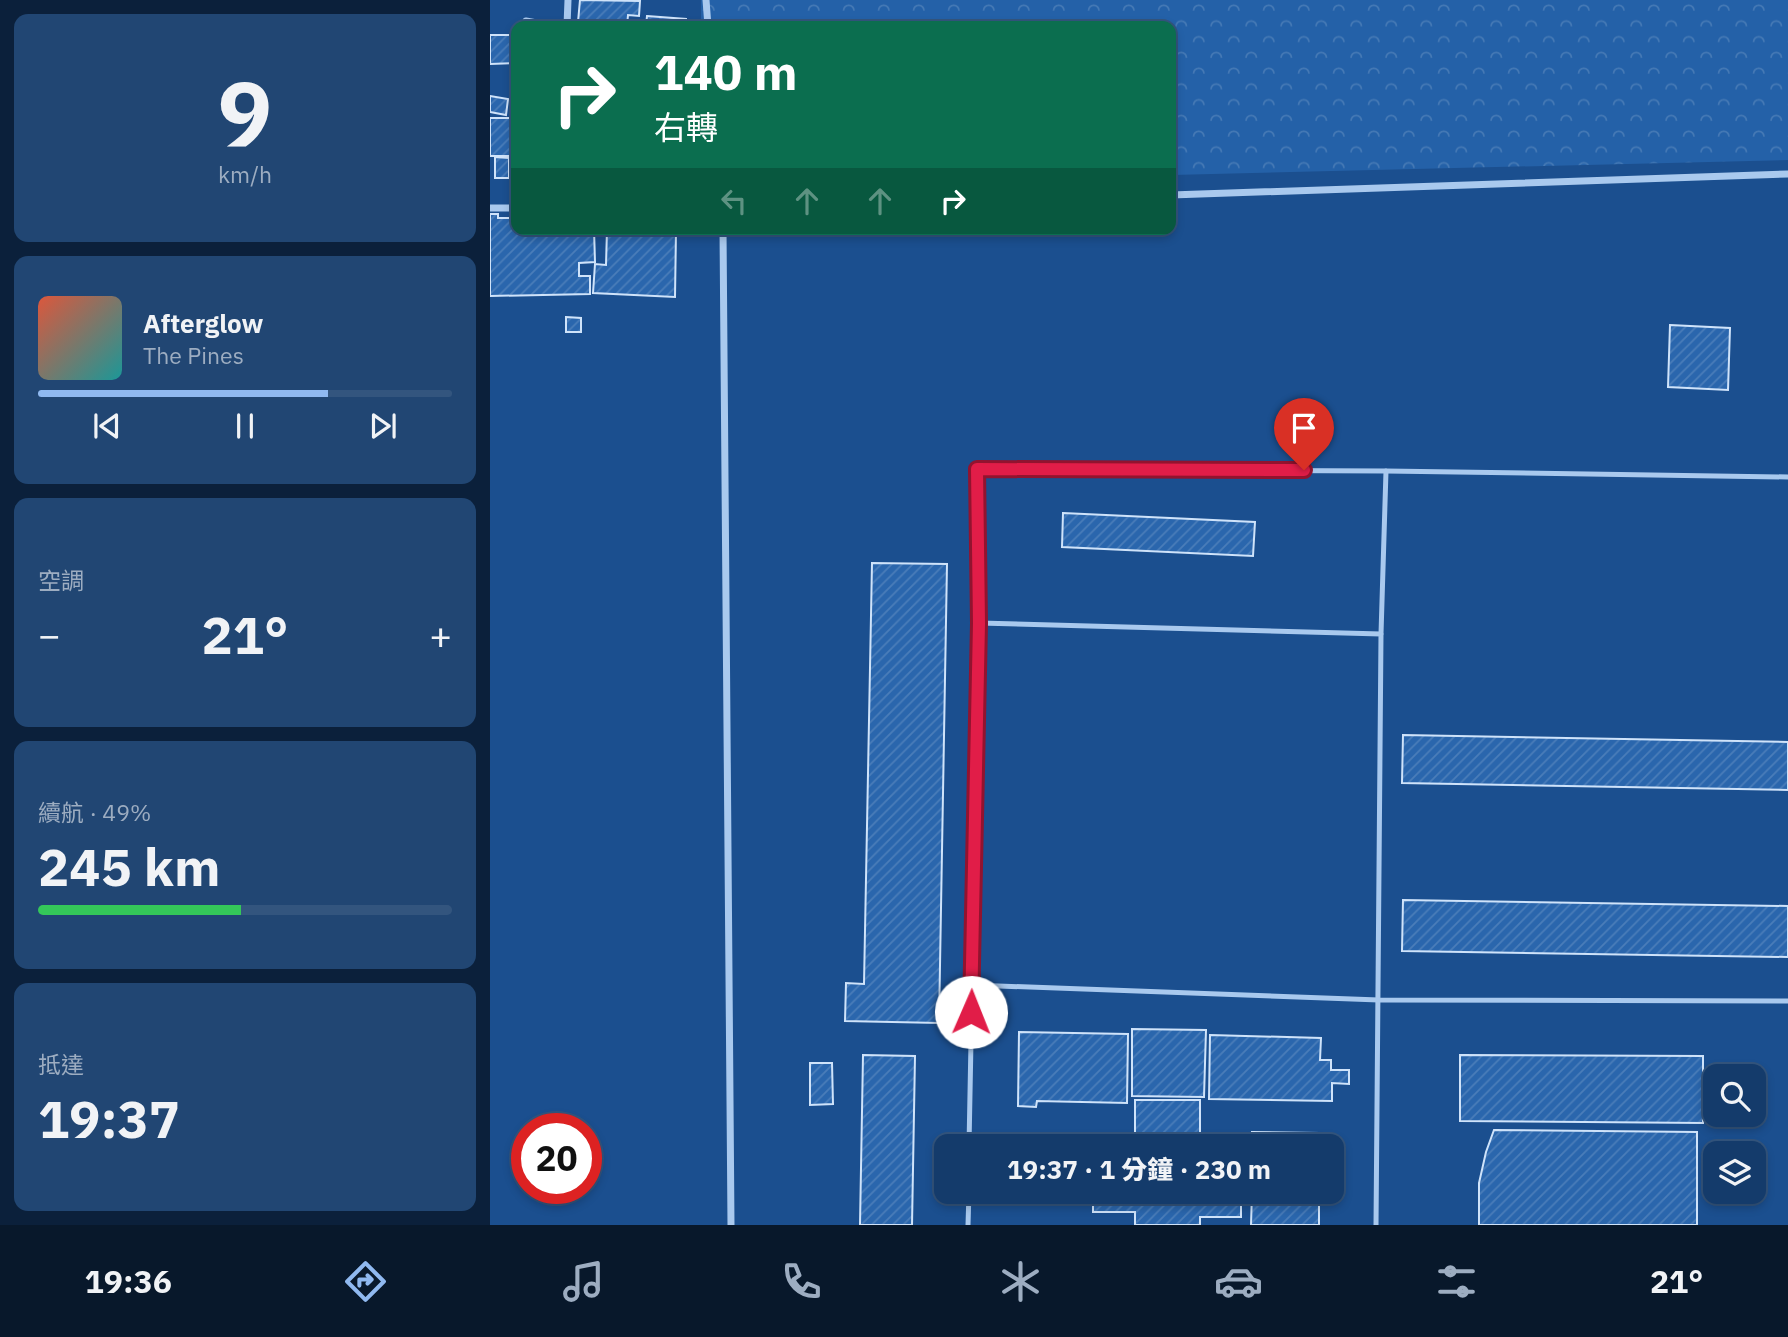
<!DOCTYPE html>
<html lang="zh-TW">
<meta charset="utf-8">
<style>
body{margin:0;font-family:"IBM Plex Sans","Noto Sans TC",sans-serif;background:#214673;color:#f1f3f6;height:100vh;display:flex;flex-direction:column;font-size:26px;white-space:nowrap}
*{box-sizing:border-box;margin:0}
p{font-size:23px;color:#9dadc1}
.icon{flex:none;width:38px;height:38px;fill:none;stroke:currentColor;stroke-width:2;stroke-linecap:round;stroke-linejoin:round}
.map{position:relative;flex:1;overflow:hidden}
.side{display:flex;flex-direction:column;gap:14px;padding:14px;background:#0b203b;width:490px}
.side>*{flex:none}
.guide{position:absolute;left:21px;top:21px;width:665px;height:214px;border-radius:14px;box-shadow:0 4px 10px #0003,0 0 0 2px #33557e;background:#0b6e4f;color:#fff;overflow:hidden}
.buttons{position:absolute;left:1213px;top:1064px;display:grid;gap:14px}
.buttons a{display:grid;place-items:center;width:63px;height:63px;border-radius:14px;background:#143b6b;box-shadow:0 4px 10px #0003,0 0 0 2px #33557e;font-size:35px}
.speed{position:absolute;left:21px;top:1113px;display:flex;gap:14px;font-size:35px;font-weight:700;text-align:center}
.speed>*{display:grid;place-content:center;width:91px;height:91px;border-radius:50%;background:#143b6b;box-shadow:0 4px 10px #0003,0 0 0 2px #33557e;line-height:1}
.speed .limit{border:10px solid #d22;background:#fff;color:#111}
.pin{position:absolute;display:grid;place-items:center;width:60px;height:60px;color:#fff;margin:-72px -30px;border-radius:50% 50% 50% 0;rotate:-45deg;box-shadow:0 0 7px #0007}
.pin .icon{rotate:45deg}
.me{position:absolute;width:77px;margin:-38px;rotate:1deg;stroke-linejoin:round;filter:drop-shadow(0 0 5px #0008)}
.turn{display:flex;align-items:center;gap:24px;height:147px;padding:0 28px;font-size:32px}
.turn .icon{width:91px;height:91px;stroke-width:2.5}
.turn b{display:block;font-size:49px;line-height:60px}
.lanes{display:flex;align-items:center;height:66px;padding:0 28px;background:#0003;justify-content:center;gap:35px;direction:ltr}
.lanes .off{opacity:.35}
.big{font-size:52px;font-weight:800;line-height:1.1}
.side .widget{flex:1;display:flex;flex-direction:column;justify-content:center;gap:10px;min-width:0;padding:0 24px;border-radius:14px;background:#214673}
.side .dial{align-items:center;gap:0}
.dial b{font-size:91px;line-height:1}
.song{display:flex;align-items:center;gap:21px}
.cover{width:84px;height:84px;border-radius:10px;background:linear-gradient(135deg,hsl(10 70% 55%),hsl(180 70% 35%))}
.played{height:7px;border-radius:4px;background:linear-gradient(90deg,#90b9f0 70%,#33557e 70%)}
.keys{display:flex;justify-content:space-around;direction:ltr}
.heat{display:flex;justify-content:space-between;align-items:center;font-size:38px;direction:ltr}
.charge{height:10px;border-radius:5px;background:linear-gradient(90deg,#34c759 49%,#33557e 0)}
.trip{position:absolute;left:444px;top:1134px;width:410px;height:70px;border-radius:14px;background:#143b6b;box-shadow:0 4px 10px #0003,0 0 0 2px #33557e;font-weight:800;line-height:70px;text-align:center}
.tabs{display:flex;height:112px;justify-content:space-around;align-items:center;background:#08182b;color:#9dadc1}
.tabs .icon{width:49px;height:49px}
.tabs .active{color:#90b9f0}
.tabs b{font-size:32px;color:#f1f3f6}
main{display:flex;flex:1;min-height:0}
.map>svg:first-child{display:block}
.forest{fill:url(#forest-crowns)}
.building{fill:url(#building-hatch);stroke:#cfe3fa;stroke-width:2}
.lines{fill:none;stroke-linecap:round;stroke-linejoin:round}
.service{stroke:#a9c9ee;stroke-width:5}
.minor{stroke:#a9c9ee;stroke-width:7}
.route-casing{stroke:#92132f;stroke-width:18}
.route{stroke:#e11d48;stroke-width:12}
</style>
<main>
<section class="side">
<div class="widget dial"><b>9</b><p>km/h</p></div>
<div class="widget">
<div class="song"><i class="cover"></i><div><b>Afterglow</b><p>The Pines</p></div></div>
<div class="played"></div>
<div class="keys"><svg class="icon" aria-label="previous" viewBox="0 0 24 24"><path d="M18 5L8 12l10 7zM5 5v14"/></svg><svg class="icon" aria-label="pause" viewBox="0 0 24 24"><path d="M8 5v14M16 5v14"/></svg><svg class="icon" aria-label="next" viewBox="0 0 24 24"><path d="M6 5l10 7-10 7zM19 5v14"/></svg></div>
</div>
<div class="widget"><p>空調</p>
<div class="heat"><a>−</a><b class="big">21°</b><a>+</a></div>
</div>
<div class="widget"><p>續航 · 49%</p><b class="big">245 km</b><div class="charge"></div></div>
<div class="widget"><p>抵達</p><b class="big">19:37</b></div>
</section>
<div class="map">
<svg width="1298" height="1225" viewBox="0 0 1298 1225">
<defs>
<pattern id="forest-crowns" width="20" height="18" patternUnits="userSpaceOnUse" patternTransform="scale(1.75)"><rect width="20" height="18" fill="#2461a8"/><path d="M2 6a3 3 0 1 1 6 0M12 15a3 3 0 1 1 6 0" fill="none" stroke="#4579b5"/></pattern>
<pattern id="building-hatch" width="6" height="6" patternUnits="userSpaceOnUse" patternTransform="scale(1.75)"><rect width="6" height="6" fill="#2a66ad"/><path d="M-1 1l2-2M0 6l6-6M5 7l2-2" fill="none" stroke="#4a7db9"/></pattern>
</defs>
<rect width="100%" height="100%" fill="#1b4f8f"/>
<polygon class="forest" points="211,0 1298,0 1298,160 681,175 681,26 211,26"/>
<g class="building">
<polygon points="90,0 150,1 149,16 138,15 137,26 88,22"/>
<polygon points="157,16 196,19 196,26 156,26"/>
<polygon points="0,35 26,35 26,63 0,64"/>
<polygon points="0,96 18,99 16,115 0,112"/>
<polygon points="0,118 21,118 20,156 0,156"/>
<polygon points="5,157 19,158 19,178 5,178"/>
<polygon points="0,214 8,214 8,218 26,218 26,229 104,229 105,262 89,263 89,276 100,276 100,294 0,296"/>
<polygon points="117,229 186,231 185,297 103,293 105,264 116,265"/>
<polygon points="76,317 91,318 91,332 76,332"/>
<polygon points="1180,325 1240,328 1238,390 1178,387"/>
<polygon points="573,513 765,522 763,556 572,547"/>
<polygon points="382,563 457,564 449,1023 355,1021 356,983 374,984"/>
<polygon points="913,735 1298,742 1298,790 912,783"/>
<polygon points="913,900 1298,906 1298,957 912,951"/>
<polygon points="642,1029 716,1030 714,1097 642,1096"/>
<polygon points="529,1032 638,1034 637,1103 547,1101 546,1107 528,1106"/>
<polygon points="720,1035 831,1038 830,1060 841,1060 841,1070 859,1070 859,1084 842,1083 842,1101 719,1099"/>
<polygon points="373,1055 425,1056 422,1225 370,1225"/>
<polygon points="970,1055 1213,1056 1213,1123 970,1121"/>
<polygon points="320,1063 342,1063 343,1104 320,1105"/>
<rect x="645" y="1100" width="65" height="46"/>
<polygon points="1004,1130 1207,1132 1207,1225 989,1225 989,1183 996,1152"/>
<polygon points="762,1132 829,1133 829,1146 762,1146"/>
<polygon points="603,1192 751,1192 751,1217 710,1217 710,1225 645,1225 645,1212 603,1212"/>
<polygon points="762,1192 829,1192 829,1225 761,1225"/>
</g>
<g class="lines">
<g class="service">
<polyline points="489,623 891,634 886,1225"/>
<polyline points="891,634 896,471"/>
<polyline points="482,985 889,1000 1298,1001"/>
<polyline points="479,1146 489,623 487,469 896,471 1298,477"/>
<polyline points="478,1225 479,1192"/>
</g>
<g class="minor">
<polyline points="216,0 218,26"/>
<polyline points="35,26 36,21 63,26"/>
<polyline points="77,26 78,0"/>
<polyline points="681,195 1298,174"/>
<polyline points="0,208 26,208"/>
<polyline points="23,208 26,142"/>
<polyline points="233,229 241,1225"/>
</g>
</g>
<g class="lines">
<defs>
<polyline id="route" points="481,1012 489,623 487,469 814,470"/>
</defs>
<use href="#route" class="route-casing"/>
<use href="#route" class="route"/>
</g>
</svg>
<div class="buttons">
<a><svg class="icon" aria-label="search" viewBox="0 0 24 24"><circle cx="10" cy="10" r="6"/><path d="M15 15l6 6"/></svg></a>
<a><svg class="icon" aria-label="layers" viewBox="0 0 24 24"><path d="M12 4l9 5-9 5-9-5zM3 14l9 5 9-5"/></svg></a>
</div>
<div class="speed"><div class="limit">20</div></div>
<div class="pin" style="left:814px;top:470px;background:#d93025"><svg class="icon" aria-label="arrive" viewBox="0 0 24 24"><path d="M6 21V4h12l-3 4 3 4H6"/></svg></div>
<svg class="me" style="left:481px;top:1012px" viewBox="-20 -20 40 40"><circle r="19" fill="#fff"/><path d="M0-13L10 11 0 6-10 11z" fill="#e11d48"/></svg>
<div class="trip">19:37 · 1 分鐘 · 230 m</div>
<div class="guide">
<div class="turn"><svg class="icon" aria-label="right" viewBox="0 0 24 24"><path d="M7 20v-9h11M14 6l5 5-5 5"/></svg><div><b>140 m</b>右轉</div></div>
<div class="lanes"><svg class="icon off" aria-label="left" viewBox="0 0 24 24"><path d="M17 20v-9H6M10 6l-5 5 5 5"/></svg><svg class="icon off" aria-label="ahead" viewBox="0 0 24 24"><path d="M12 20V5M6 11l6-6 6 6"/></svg><svg class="icon off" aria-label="ahead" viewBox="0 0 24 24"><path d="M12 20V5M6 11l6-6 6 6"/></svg><svg class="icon" aria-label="right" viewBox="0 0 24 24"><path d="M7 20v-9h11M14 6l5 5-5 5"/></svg></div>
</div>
</div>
</main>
<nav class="tabs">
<b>19:36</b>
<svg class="icon active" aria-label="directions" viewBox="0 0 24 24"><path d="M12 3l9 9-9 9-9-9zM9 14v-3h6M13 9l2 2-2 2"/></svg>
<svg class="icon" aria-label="music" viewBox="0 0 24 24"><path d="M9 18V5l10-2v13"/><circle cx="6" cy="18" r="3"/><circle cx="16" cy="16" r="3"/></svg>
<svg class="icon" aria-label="phone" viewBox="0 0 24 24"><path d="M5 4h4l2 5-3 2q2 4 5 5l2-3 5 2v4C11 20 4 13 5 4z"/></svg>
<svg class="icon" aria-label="climate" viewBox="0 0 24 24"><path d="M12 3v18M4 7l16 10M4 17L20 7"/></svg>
<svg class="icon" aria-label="car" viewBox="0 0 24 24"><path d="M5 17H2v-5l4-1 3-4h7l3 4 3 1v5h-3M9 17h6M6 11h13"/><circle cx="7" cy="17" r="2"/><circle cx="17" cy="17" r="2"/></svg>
<svg class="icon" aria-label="filters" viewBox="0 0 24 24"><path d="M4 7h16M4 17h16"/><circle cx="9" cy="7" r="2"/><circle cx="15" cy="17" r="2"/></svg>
<b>21°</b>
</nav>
